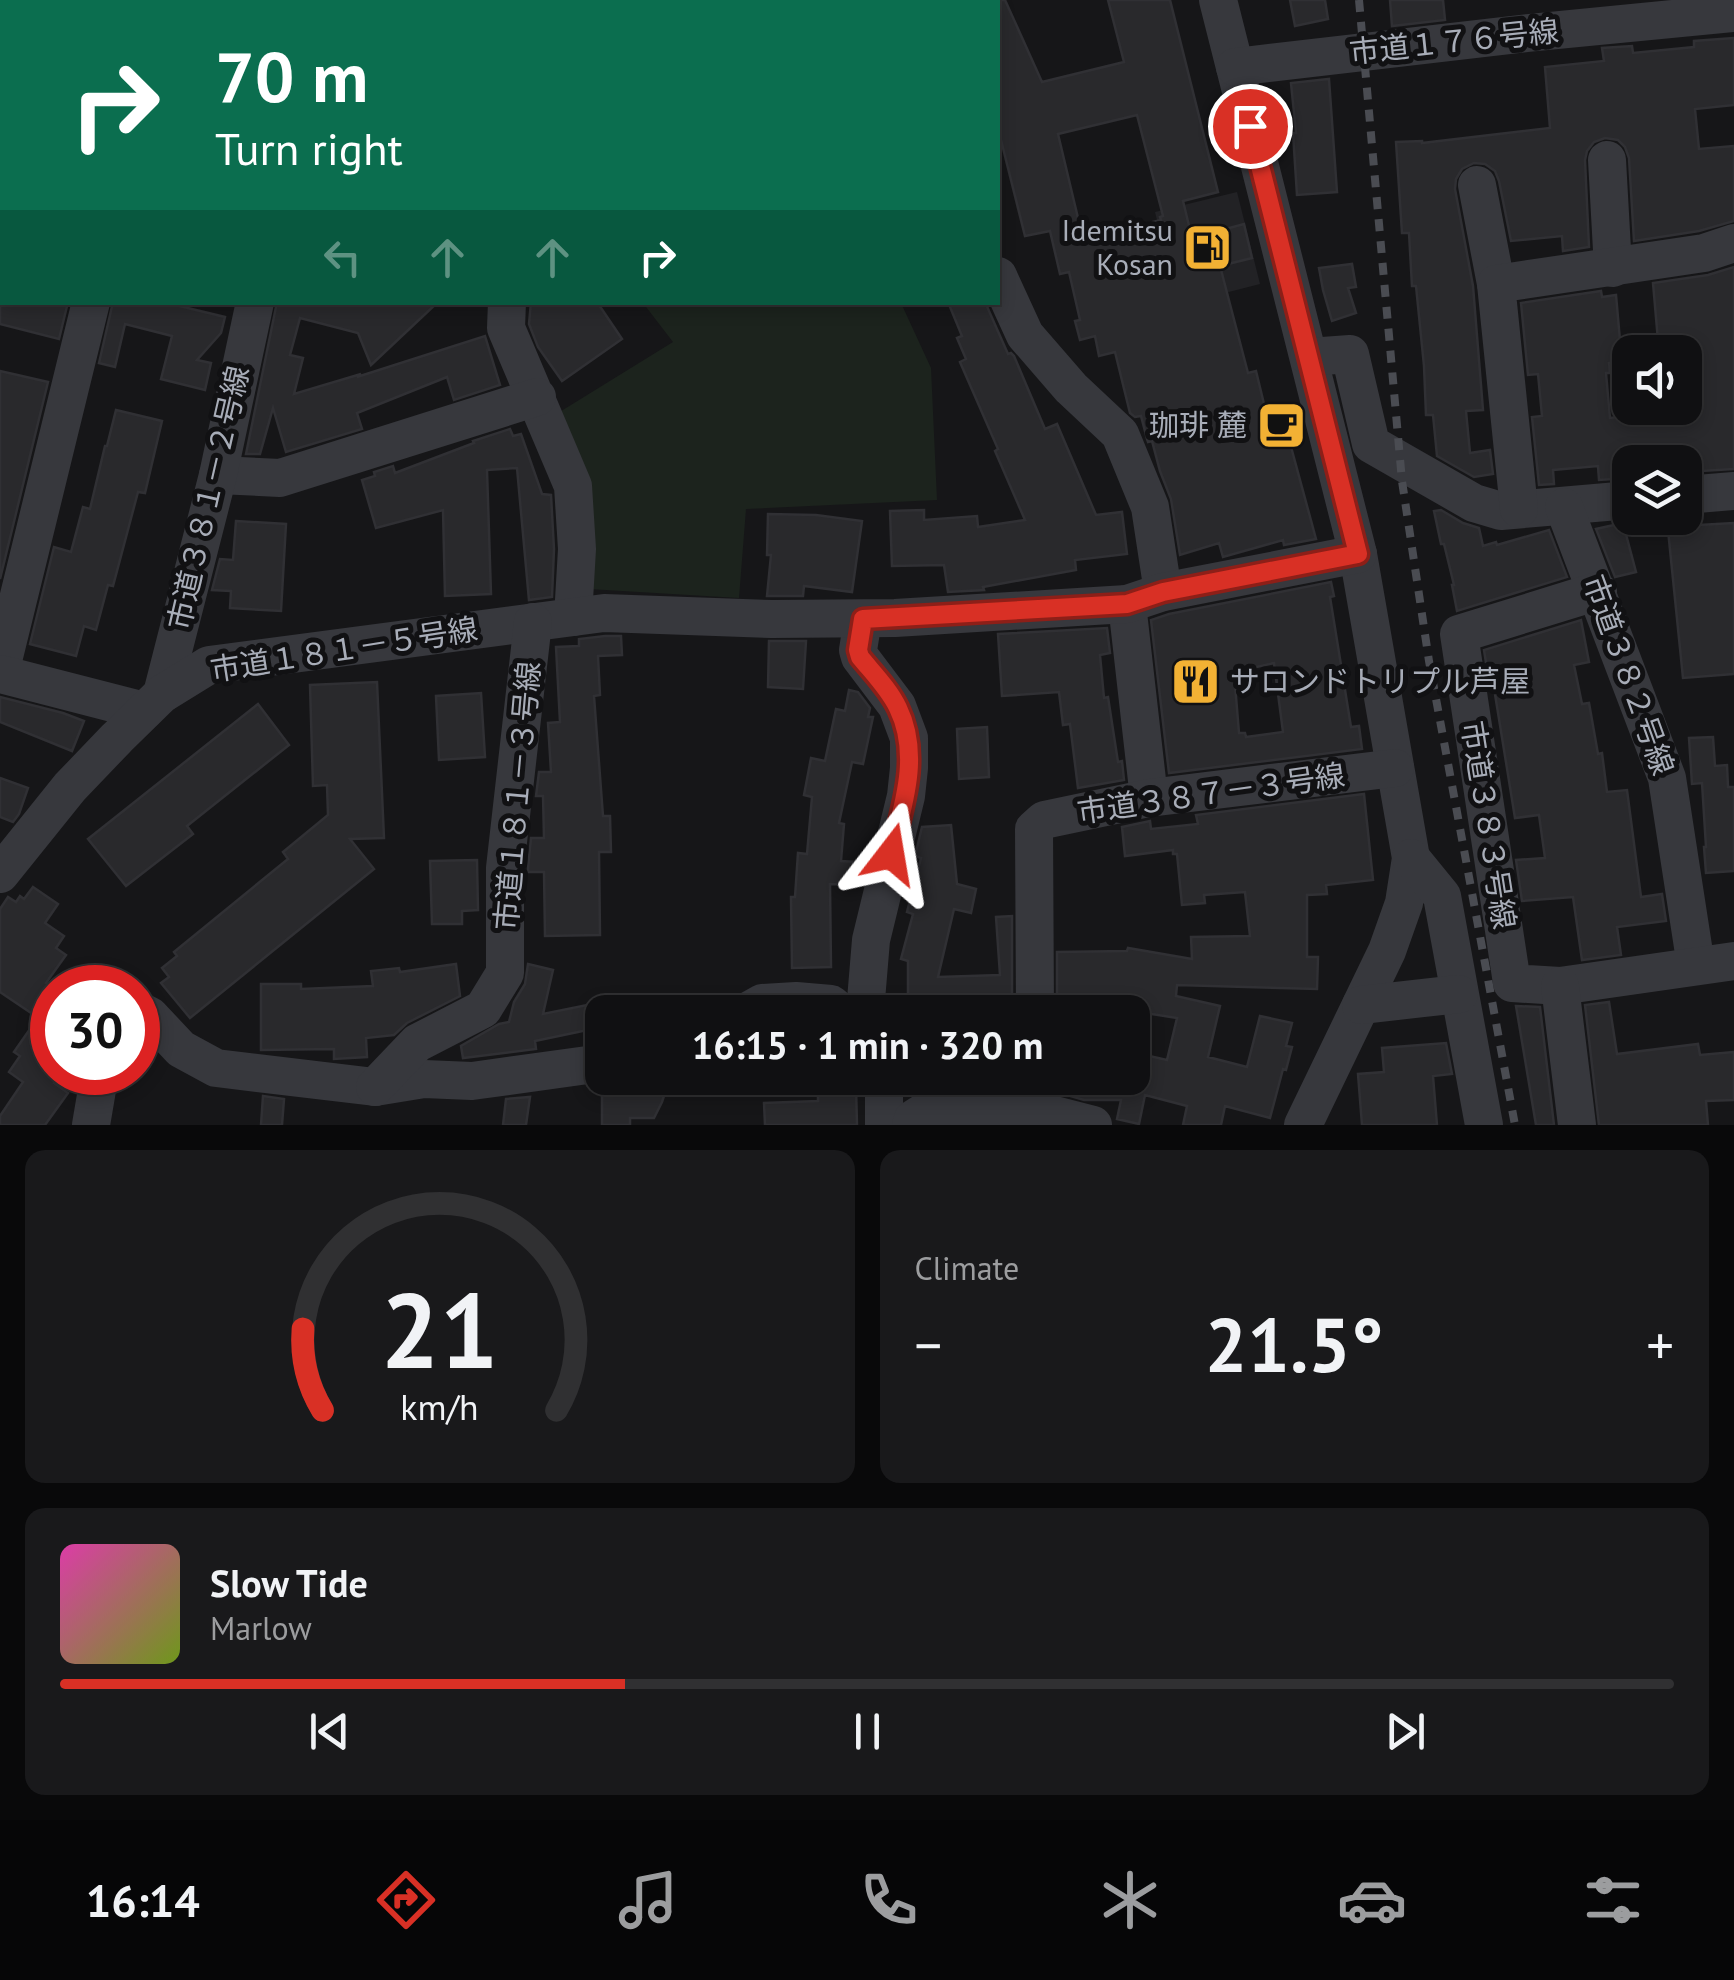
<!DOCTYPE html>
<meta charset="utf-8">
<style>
body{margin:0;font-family:"PT Sans","Noto Sans JP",sans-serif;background:#19191b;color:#f1f3f6;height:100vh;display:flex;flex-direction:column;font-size:38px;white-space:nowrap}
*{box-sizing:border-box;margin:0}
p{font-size:32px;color:#9c9d9f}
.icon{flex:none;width:55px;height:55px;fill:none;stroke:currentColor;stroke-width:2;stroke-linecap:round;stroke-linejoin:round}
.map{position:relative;height:1125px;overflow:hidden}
.side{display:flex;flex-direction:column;gap:25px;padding:25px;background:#09090a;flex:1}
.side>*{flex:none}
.banner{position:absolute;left:0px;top:0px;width:1000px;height:305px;box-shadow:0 5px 15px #0003,0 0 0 2px #303032;background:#0b6e4f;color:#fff;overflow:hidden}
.controls{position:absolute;left:1612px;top:335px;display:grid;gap:20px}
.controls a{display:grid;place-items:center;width:90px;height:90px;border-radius:20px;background:#101012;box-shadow:0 5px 15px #0003,0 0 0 2px #303032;font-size:50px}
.speed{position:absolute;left:30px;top:965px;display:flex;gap:20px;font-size:50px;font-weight:700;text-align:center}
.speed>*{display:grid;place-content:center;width:130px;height:130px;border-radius:50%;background:#101012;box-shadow:0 5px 15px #0003,0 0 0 2px #303032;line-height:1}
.speed .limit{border:15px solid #d22;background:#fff;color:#111}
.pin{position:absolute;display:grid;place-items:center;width:85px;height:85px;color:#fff;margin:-42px;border:5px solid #fff;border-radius:50%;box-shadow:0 2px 10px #0007}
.me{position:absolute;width:110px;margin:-55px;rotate:14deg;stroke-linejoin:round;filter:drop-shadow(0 0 8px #0008)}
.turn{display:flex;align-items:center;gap:35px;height:210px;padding:0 50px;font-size:45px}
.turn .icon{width:130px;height:130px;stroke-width:2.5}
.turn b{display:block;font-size:70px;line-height:85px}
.lanes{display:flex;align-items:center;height:95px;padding:0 50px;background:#0003;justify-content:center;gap:50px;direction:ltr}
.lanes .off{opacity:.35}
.big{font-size:75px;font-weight:800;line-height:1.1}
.side .card{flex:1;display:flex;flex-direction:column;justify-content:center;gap:15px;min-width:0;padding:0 35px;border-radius:20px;background:#19191b}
.side .dial{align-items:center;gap:0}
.dial svg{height:260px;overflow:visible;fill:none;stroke:#303032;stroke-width:7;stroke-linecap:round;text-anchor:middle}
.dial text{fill:#f1f3f6;stroke:none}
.song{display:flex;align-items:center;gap:30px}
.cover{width:120px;height:120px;border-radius:15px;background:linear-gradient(135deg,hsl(320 70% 55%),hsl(80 70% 35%))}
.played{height:10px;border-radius:5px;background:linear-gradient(90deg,#d93025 35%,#303032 35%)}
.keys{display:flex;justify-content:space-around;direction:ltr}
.heat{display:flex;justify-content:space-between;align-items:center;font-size:55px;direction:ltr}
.side .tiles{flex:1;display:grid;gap:25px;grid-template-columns:1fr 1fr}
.card:last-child{grid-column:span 2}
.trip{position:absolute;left:585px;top:995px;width:565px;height:100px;border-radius:20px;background:#101012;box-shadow:0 5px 15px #0003,0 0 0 2px #303032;font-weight:800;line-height:100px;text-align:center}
.dock{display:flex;height:160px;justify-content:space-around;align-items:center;background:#060607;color:#9c9d9f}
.dock .icon{width:70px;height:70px}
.dock .current{color:#d93025}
.dock b{font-size:45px;color:#f1f3f6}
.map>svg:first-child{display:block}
.built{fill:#222225}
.green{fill:#1c231d}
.building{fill:#29292c;stroke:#303034;stroke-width:2.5;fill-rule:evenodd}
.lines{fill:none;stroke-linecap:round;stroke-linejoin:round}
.minor{stroke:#37383d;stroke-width:38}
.rail{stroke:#4a4c52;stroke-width:8;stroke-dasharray:12 10;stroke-linecap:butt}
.route-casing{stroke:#8d1f18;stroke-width:25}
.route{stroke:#d93025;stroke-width:18}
.labels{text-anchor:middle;stroke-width:10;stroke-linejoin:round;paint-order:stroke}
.street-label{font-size:30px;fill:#a8adb8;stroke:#111113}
.poi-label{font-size:30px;fill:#a8adb8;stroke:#111113;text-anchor:end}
</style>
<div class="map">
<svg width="1734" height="1125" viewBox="0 0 1734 1125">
<rect width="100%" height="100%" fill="#161618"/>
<polygon class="built" points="1237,192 1260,284 1178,305 1155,212"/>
<polygon class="green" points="643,303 901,303 931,368 937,500 746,509 739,598 589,589 558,413 673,342"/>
<g class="building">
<path d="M998,0H1005L1042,82L1124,62L1108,0H1170L1218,192L1183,201L1192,238L1244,224L1252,258L1220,266L1248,373L1256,371L1272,437L1287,432L1316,539L1284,545L1283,540L1223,557L1219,543L1180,555L1171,499L1160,471L1152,441L1148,442L1147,439L1141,416L1135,417L1130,413L1115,352L1099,356L1095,336L1080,340L1075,321L1080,320L1069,272L1060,274L1050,231L1025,236L998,128ZM1137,115L1163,216L1160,217L1161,220L1083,239L1058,134Z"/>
<polygon points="1290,0 1325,0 1328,19 1295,26"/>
<polygon points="1390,0 1443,0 1445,20 1392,26"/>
<polygon points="1734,38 1734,105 1695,109 1699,149 1734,146 1734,221 1699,231 1634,241 1629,158 1625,147 1618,140 1605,138 1594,142 1587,151 1585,160 1589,247 1563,251 1562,236 1511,241 1499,181 1495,171 1485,164 1474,163 1462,169 1456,179 1455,189 1473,286 1483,410 1466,411 1470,453 1490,450 1493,474 1474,477 1437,456 1433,415 1426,415 1424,366 1416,286 1412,286 1409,233 1402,233 1396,142 1422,141 1422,143 1550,128 1545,67 1604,61 1602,48 1632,46 1633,53 1694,47 1694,41"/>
<polygon points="1329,79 1337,192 1297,195 1293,133 1296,133 1291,83"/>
<polygon points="1352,264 1356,287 1348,288 1356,313 1332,321 1323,290 1319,268"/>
<polygon points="1734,267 1734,469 1685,472 1685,462 1630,462 1630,478 1599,480 1598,466 1553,470 1554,484 1539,485 1532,417 1542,416 1538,374 1528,375 1521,303 1601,291 1602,297 1616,295 1621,352 1616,352 1617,362 1609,363 1610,373 1606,373 1610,418 1659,413 1658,408 1685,408 1685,352 1659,352 1653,283 1708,275"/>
<polygon points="0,302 68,302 59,339 0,324"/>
<polygon points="113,302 163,302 225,317 221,333 197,360 211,363 205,390 161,379 172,336 125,324 115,367 99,363"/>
<polygon points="277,302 438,302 371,365 358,333 300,318 290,355 303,358 294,394 361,374 357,377 485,336 500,385 454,400 447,377 357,413 362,429 286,452 273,408 260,454 246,454"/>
<polygon points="531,302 597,302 622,339 562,381 538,347 529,324"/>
<polygon points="948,302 985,302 1008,354 1011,353 1014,356 1045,429 1057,424 1096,515 1122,512 1127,554 1075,560 1076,570 983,587 984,590 948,592 944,565 892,566 890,511 924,510 924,520 977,516 978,527 1025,520 995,451 998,449 960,362 966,359 957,338 962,336"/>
<polygon points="0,371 48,382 0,579"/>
<polygon points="116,410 162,421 145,493 138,492 113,586 108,585 96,630 84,626 76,656 30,644 54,547 71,552 83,507 90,509 105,446 107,446"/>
<polygon points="510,429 513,436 521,434 542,494 551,495 554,549 552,597 529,600 517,468 487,470 491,594 445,596 443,510 376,528 362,480 375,476 374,472 393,466 395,473 474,443 473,441"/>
<polygon points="1441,510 1463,523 1479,528 1483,546 1496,542 1497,545 1549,530 1567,577 1457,611 1452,585 1454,585 1444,544 1441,544 1434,511"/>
<polygon points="768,514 816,515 862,521 852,592 804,586 803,596 767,596 771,555 767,555"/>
<polygon points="1698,517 1699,525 1734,523 1734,674 1683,678 1667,520"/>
<polygon points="236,521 286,524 281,611 230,608 231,591 212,590 220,559 233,560"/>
<polygon points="1623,523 1636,572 1615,577 1596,529"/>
<path d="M1331,582L1334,596L1330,597L1351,727L1359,726L1362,749L1169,773L1151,620L1169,614ZM1274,663L1283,732L1246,737L1245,733H1239L1234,672Z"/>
<polygon points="1581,620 1589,662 1574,665 1582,704 1589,703 1598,754 1602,753 1607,792 1627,790 1641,897 1662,894 1666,921 1617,927 1621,955 1582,960 1573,897 1522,901 1516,860 1545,858 1539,815 1515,818 1494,688 1490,688 1484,650"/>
<polygon points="1107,628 1110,653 1100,655 1104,698 1108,697 1118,762 1122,761 1124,780 1078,788 1070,724 1063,725 1059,692 1002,696 998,634"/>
<polygon points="605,636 621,636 622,655 598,656 600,695 594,696 603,816 610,816 611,852 599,852 600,935 545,936 544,872 528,872 528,869 531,838 544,838 543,796 536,796 539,772 551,772 548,723 560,722 556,647 579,646 579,639"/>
<polygon points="769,641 806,641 803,689 768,687"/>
<polygon points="377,682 384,838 350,839 374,869 190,1018 161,983 169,977 162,968 177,956 174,952 288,859 283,852 328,815 327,785 313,786 310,685"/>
<polygon points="849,690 858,692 870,708 868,717 873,717 863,764 852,762 839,823 844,824 841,861 857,862 855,885 830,884 831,967 792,968 791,897 795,897 798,853 807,854 812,797 804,795 811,758 825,761 836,709 845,711"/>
<polygon points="481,693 485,757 439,760 436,696"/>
<polygon points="0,697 63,713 84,721 72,751 0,722"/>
<polygon points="258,704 289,745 187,826 193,834 126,886 88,839"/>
<polygon points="987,727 989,777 959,779 957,729"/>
<polygon points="1713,737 1715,766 1727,765 1728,787 1734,787 1734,871 1706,873 1704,847 1706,847 1702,783 1692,784 1689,738"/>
<polygon points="0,778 28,788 19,814 13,822 0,817"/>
<polygon points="1364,794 1373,880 1326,885 1327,894 1307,895 1307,957 1318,957 1317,989 1177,985 1176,996 1220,1006 1208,1057 1247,1067 1260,1016 1292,1023 1286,1046 1292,1047 1286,1070 1283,1069 1270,1118 1225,1106 1221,1125 1183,1125 1187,1106 1145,1095 1139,1124 1117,1119 1121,1100 1084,1100 1057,1092 1057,1078 1132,1078 1132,1052 1167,1060 1177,1018 1101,1006 1101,1012 1057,1012 1057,952 1127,951 1128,948 1192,959 1191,937 1250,936 1245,892 1204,895 1205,903 1182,905 1177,854 1173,854 1173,850 1125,856 1122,827 1150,821 1151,829 1198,824 1196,815"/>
<polygon points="951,825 957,884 976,889 971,913 954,909 938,977 1000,975 996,917 1012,916 1012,1012 908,1012 908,961 901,959 913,914 907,912 921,858 915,856 922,827"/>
<polygon points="477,860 478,910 462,911 462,924 432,924 430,861"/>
<polygon points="33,887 58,904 45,923 64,936 56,948 66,955 46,983 52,987 52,1007 43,1021 0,992 0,909 8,897 16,902 20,896 24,899"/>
<polygon points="456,964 460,996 407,1023 394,1035 366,1038 367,1057 334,1059 334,1049 261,1050 261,984 301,984 301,989 373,986 371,971 399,968 400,972"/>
<polygon points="528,964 553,970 543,1014 602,1002 602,1027 535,1041 536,1049 463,1058 461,1046 499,1024 509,1022 514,1002 525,984"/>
<polygon points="1609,1002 1617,1054 1698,1044 1700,1055 1734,1052 1734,1100 1706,1101 1708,1125 1599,1125 1585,1005"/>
<polygon points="1516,1006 1540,1007 1554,1125 1536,1125"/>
<polygon points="30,1029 52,1045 52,1072 62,1072 54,1083 68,1093 45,1125 0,1125 0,1116 23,1082 9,1072 20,1056 14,1052"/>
<polygon points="1446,1043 1452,1074 1433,1076 1437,1125 1362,1125 1358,1074 1384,1072 1382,1048"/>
<polygon points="670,1078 662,1102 654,1118 630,1118 630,1125 602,1125 602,1094 611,1094 611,1083 618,1079"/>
<polygon points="856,1086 857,1125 765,1125 764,1103 818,1101 818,1088"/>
<polygon points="263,1096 284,1099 282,1125 261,1125"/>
<polygon points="530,1097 526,1125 503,1125 506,1099"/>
</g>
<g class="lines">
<g class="minor">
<polyline points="601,0 602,2"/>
<polyline points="869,0 870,2"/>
<polyline points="1218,0 1358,554 1411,858 1404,903 1387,951 1303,1125"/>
<polyline points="356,2 362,0"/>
<polyline points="835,2 840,0"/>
<polyline points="0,46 2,45"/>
<polyline points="1235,67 1528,33 1734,13"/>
<polyline points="1607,160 1613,268"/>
<polyline points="1477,185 1496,284"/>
<polyline points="0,238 2,239"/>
<polyline points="998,276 1025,335 1071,388 1120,434 1150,507 1163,592"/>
<polyline points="507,302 506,328 573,486 577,549 573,617"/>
<polyline points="1309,357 1350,354 1371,444 1474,503 1501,511 1630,500"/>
<polyline points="218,475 280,478 537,397"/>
<polyline points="1685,495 1734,491"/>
<polyline points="1564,507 1667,778 1696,966"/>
<polyline points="1519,509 1496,284 1704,253 1734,243"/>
<polyline points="1598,591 1459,634 1512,983 1560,986 1734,961"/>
<polyline points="1127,604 1149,798"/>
<polyline points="863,619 858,650 860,657 897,706 909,738 909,768 906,796 871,940 865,1012"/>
<polyline points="0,673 91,302"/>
<polyline points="0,674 144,711"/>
<polyline points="162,694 218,475 255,302"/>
<polyline points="1411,858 1442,896 1484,1125"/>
<polyline points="0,874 70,787 117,738 162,694 209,665 604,613 772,619 895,618 1127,604 1163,592 1358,554"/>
<polyline points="1560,986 1577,1125"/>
<polyline points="1361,1005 1459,994"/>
<polyline points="138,1010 150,1016 181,1049 216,1068 375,1087 424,1079 472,1081 602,1063"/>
<polyline points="746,1012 762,1003 796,1001 831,1004 841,1012"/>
<polyline points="1035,1012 1034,829 1044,820 1149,798 1395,768"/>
<polyline points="884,1078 884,1125"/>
<polyline points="375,1087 417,1043 483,1009 505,973 505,868 533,622"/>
<polyline points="91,1125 100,1072"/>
<polyline points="911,1125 913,1119 927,1110 1019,1106 1093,1125"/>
</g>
<polyline class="rail" points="1359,0 1402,481 1429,661 1515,1125"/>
</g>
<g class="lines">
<defs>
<path id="route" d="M891,854C903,806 921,755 898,708C889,689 873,673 860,657L858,650L863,619L1127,604L1163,592L1358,554L1250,126"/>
</defs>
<use href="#route" class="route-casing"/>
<use href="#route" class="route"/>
</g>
<defs>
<symbol id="fuel-square" viewBox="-11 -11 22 22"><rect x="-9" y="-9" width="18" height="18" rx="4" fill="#f2b134" stroke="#111113"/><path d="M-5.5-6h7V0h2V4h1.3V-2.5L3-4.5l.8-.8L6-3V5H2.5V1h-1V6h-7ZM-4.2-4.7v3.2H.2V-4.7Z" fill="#111"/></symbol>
<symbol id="cafe-square" viewBox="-11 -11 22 22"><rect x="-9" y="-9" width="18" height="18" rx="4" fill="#f2b134" stroke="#111113"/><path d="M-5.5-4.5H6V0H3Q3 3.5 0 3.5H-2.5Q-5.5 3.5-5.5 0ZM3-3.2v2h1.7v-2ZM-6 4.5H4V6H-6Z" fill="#111"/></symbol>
<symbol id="restaurant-square" viewBox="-11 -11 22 22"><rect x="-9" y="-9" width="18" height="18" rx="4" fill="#f2b134" stroke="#111113"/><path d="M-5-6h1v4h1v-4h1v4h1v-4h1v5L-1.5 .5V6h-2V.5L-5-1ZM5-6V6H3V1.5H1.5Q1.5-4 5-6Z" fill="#111"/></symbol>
</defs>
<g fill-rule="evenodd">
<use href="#fuel-square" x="1180" y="220" width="55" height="55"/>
<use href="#cafe-square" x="1254" y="398" width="55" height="55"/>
<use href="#restaurant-square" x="1168" y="654" width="55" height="55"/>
</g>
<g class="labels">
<g class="street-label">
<text transform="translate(1454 42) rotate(-6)" y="10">市道１７６号線</text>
<text transform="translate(209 498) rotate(-77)" y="10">市道３８１－２号線</text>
<text transform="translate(344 650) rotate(-9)" y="10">市道１８１－５号線</text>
<text transform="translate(1628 675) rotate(70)" y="10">市道３８２号線</text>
<text transform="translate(1211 794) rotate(-8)" y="10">市道３８７－３号線</text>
<text transform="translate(518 796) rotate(-85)" y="10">市道１８１－３号線</text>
<text transform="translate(1488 825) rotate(81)" y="10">市道３８３号線</text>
</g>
<g class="poi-label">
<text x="1173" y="241">Idemitsu<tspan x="1173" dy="34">Kosan</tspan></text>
<text x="1247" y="436">珈琲 麓</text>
<text x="1230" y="692" text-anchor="start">サロンドトリプル芦屋</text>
</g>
</g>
</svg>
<div class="controls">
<a><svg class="icon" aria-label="sound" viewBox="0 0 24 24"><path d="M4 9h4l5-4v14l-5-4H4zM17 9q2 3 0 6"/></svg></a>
<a><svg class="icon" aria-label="layers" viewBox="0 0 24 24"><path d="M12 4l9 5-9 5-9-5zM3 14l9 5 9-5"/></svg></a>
</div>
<div class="speed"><div class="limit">30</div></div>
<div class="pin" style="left:1250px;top:126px;background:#d93025"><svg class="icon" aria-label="arrive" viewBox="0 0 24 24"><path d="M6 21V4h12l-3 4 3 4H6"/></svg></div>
<svg class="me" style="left:891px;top:854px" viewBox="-20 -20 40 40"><path d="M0-17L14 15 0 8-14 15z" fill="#d93025" stroke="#fff" stroke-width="4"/></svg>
<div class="trip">16:15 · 1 min · 320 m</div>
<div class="banner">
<div class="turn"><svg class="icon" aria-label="right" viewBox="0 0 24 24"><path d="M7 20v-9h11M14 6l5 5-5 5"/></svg><div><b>70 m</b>Turn right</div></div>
<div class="lanes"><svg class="icon off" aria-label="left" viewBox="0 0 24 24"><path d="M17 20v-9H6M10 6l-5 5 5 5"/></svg><svg class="icon off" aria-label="ahead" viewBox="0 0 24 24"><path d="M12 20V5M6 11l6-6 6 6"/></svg><svg class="icon off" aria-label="ahead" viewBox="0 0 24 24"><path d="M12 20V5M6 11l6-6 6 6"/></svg><svg class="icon" aria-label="right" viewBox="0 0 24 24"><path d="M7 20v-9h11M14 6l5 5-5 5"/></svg></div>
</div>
</div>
<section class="side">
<div class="tiles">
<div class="card dial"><svg viewBox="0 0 100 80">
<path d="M14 69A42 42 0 1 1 86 69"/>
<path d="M14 69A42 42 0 0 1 8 44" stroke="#d93025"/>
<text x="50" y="56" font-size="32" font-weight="700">21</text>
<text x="50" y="72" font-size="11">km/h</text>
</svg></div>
<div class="card"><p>Climate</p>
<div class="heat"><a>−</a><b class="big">21.5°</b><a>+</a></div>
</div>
<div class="card">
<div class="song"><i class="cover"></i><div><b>Slow Tide</b><p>Marlow</p></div></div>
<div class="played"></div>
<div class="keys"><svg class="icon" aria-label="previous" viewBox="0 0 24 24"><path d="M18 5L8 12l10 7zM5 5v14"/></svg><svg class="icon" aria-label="pause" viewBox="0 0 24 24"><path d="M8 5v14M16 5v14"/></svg><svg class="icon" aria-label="next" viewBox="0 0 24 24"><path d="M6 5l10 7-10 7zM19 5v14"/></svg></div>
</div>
</div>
</section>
<nav class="dock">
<b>16:14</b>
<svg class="icon current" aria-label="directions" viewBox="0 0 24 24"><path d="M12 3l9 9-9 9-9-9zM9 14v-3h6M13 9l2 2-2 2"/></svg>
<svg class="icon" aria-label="music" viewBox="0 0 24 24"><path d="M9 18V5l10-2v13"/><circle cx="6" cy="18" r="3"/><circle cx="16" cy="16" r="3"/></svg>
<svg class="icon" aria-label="phone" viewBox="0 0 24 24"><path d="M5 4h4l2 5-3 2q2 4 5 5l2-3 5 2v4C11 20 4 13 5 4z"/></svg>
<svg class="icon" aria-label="climate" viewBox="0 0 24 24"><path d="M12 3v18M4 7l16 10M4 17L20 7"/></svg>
<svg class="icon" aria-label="car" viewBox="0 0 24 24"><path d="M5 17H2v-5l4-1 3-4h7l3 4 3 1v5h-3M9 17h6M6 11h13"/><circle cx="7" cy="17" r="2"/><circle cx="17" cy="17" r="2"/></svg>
<svg class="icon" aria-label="filters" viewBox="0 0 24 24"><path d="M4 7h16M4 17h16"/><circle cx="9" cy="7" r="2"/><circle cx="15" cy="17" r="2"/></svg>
</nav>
